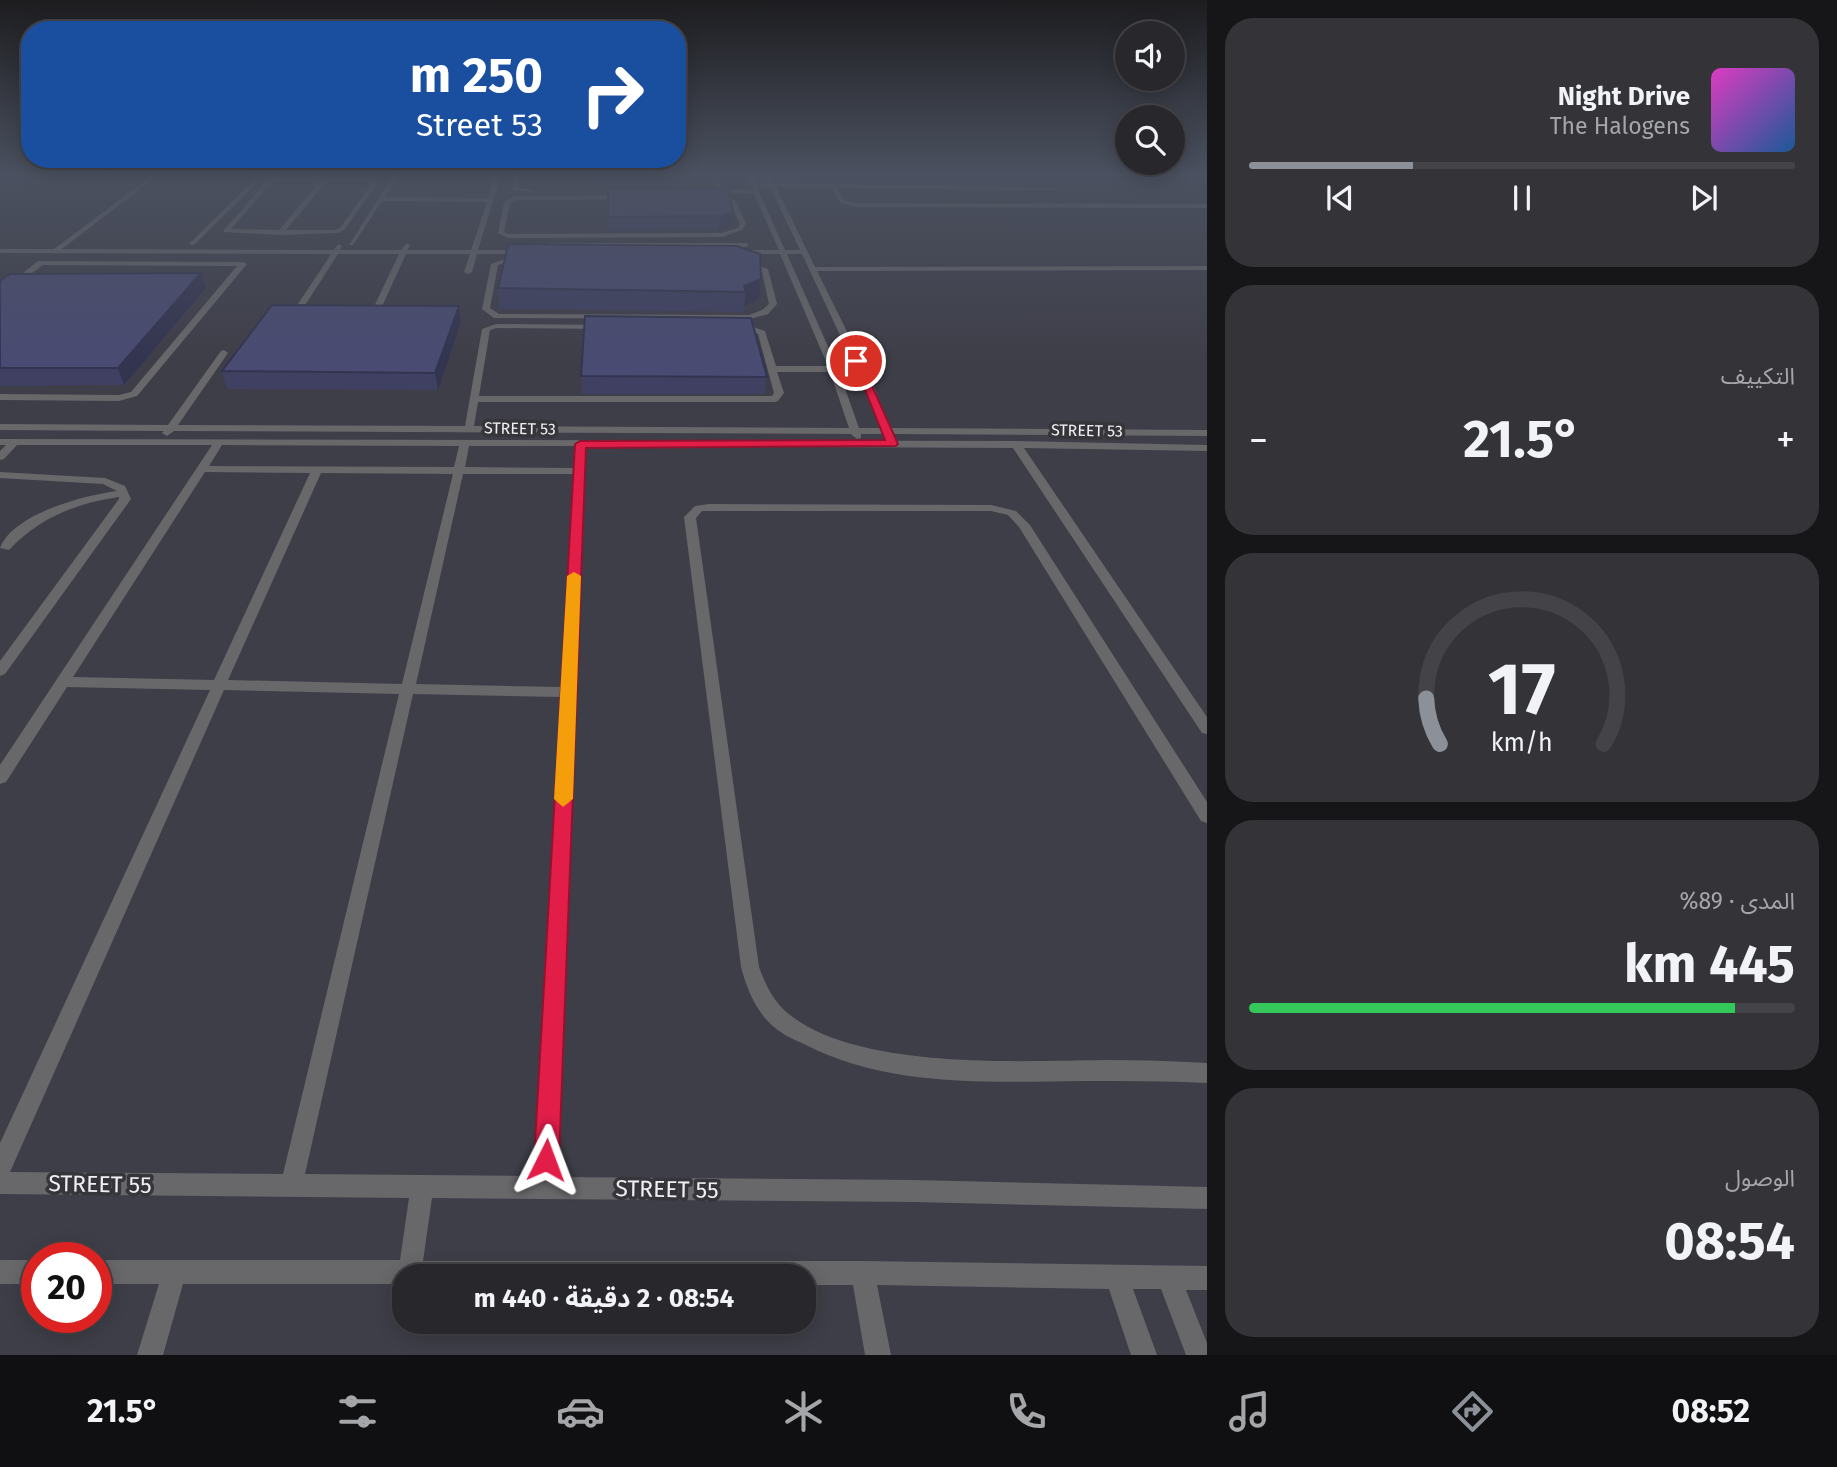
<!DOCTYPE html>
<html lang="ar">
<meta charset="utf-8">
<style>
body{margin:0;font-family:"Fira Sans","Noto Sans Arabic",sans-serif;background:#343438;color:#f1f3f6;direction:rtl;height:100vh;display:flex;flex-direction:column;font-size:26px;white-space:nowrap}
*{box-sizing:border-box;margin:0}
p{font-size:23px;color:#a5a6a9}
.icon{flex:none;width:38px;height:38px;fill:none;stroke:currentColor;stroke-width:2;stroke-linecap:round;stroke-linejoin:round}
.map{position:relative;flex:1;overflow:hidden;direction:ltr}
.side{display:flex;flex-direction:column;gap:18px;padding:18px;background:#161618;width:630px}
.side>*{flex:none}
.hud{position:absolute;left:21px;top:21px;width:665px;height:147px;border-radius:28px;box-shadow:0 4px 18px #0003,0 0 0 2px #444448;direction:rtl;background:#1a4fa0;color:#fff;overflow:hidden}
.controls{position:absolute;left:1115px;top:21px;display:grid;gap:14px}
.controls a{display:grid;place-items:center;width:70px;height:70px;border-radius:50%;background:#28282c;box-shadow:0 4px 18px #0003,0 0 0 2px #444448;font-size:35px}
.speed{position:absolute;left:21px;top:1242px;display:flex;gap:14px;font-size:35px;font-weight:700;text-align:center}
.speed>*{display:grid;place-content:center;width:91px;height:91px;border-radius:50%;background:#28282c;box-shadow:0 4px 18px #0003,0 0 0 2px #444448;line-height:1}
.speed .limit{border:10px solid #d22;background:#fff;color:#111}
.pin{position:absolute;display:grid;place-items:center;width:60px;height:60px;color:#fff;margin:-30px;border:4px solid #fff;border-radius:50%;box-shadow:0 2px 7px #0007}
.me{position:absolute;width:77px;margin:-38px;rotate:3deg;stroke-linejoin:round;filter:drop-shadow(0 0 5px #0008)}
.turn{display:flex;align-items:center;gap:24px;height:147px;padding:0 28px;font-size:32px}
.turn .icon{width:91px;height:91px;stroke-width:2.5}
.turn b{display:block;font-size:49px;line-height:60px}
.big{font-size:52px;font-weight:700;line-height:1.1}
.side .card{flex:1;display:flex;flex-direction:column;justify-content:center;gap:10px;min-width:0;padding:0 24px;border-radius:28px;background:#343438}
.side .dial{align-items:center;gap:0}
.dial svg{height:182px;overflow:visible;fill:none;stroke:#444448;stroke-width:7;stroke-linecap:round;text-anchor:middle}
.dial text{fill:#f1f3f6;stroke:none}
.song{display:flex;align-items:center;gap:21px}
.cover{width:84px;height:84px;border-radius:10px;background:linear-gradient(135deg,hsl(310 70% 55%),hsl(210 70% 35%))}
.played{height:7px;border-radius:4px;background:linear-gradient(90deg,#8c9099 30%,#444448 30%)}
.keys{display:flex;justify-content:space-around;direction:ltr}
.heat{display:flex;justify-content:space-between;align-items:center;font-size:38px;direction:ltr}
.charge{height:10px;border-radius:5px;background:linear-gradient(90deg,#34c759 89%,#444448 0)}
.trip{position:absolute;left:392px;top:1264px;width:424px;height:70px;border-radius:28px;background:#28282c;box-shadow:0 4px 18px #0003,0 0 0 2px #444448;font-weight:700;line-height:70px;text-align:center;direction:rtl}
.dock{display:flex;height:112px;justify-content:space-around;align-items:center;background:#101012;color:#a5a6a9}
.dock .icon{width:49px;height:49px}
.dock .on{color:#8c9099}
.dock b{font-size:32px;color:#f1f3f6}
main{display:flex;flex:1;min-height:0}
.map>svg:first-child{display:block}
.built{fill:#3e3e48;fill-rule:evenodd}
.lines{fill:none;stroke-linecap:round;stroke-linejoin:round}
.lane{fill:#68686b;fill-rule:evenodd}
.wall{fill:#3f4062}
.shaded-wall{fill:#333450}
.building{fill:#494b72;stroke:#333450;stroke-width:2}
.route{fill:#e11d48;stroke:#92132f;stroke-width:2}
.slow{fill:#f59e0b}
.labels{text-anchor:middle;stroke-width:7;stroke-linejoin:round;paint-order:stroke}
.far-street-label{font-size:16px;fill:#efeff3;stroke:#35353a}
.near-street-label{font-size:23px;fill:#efeff3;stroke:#35353a}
</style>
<main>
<section class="side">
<div class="card">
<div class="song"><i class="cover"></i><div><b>Night Drive</b><p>The Halogens</p></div></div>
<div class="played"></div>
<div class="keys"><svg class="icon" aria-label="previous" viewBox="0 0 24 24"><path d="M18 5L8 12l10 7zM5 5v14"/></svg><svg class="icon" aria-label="pause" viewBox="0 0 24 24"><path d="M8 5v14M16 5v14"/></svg><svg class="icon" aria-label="next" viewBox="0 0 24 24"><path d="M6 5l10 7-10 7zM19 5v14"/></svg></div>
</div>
<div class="card"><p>التكييف</p>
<div class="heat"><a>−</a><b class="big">21.5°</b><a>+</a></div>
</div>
<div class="card dial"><svg viewBox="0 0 100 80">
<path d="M14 69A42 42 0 1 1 86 69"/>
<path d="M14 69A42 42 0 0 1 8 49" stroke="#8c9099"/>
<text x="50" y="56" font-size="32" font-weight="700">17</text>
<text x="50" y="72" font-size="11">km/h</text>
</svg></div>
<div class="card"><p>المدى · 89%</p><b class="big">445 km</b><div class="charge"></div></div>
<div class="card"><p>الوصول</p><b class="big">08:54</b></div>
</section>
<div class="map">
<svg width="1207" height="1355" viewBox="0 0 1207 1355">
<rect width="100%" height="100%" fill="#35353a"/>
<path class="built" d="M0,172H1207V1355H0ZM37,1258H96V1318H37ZM404,1276H803V1321H404Z"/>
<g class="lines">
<g class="lane">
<polygon points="0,172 27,172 0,175"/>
<polygon points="45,172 145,175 142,177"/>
<polygon points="168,172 268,172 283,174 280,176"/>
<path d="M395,172H401L399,174L495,175L496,172H502L478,250H524L527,252L524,254H477L472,272L468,274L464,272L470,254H406L379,313L375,315L371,313L399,254H338L300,313L296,315L292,313L331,254L0,253V249H54L150,177L152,180L62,249L333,250L339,244L342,246L340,250H401L407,243L410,245L408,250H471L487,202L382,201L353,245H349ZM397,178L494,179L488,198L385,197Z"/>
<polygon points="516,172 522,172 517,188 532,190 532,192 512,190"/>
<path d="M710,172H716L722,189L753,190L745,172H751L756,183H769L763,172H769L774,183L1056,188L1053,190L837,188L845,201L857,203L1207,204V208L857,207L841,203L831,188L776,187L815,267L1207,266V270L817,271L873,384L890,428L1207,430V436L892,434V438L888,439L882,434H861V438L857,439L851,434L174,431L167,436L162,433L164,431L0,430V424L168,425L221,351L224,350L228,353L178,425L465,426L482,329L496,324L603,325L607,327L603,329L496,328L490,330L479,396H772L774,393L758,334L752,331H732V327H753L765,331L776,366H828L780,254H736L733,252L736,250H779L754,194L716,192ZM757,187H770L800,250H785ZM787,254H802L863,384L880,428H859L838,369ZM777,372H830L849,428L474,426L478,402H775L778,401L784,393Z"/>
<path d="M281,177H366L379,182L344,230L338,233L280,235L224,232V230L267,181ZM281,181H320L279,230L231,229L271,183ZM327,181H366L372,183L340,228L335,230H286Z"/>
<polygon points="255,179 260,180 194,245 190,245 190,243"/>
<path d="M718,195L735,200L746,224L742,230L722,237L508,238L498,233L504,202L515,196ZM718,199L730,202L740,224L738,228L721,233L509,234L504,232L510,203L516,200Z"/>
<polygon points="549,243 746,243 749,245 746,247 547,246"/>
<path d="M511,257L737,259L768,269L777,304L768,314L750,319L494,318L482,309L491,264ZM512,261L736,263L762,272L769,304L762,310L749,315L499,314L490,308L498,265Z"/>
<polygon points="38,261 243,262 247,264 137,396 119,401 0,400 0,394 119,395 131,392 237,266 43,265 0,297 0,291"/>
<path d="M0,439L1016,441L1207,445V451L1024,448L1207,717V734L1202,733L1013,448L585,446L557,1177L914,1180L1207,1187V1209L914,1202L432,1198L423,1261H863L1207,1266V1290H1186L1207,1343V1355H1186L1161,1289H1133L1157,1355H1131L1109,1289L877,1285L891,1355H865L853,1285H803V1276H404V1284H183L163,1355H137L159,1284H96V1260H400L409,1198L0,1194V1143L210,690L67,687L6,782L0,784V765L212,445H17L4,459L0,460V451L6,445H0ZM222,445L459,446L454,467L209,466ZM469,446H575L574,468L465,467ZM205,472L310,473L214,680L73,677ZM321,473L453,474L402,684L228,680ZM463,474H573L561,687L416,684ZM224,690L399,694L283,1174L10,1172ZM413,694L561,697L534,1176L305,1174Z"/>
<path d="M0,472L105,478L125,486L131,499L5,674L0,676V661L119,499V497C76,503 39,518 9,550L0,548C13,514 84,495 117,491L103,484L0,478Z"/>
<path d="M709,504L991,505L1016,511L1030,525L1207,802V823L1201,821L1019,527L1008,515L991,511H702L696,518L759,967C766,986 774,1003 790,1015C860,1070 1020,1061 1106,1060C1140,1060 1173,1061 1207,1063V1083C1166,1081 1125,1081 1084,1081C992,1082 890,1088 806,1045C795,1040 783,1035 774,1027C756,1012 747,989 741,967L684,517L695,506Z"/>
<rect x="0" y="1260" width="37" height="24"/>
</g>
</g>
<g class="wall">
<polygon points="587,172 684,172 684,189 733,212 732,226 719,230 608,231 607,187 587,187"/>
<polygon points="737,246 759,299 744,306 744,312 499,309 498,288"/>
<polygon points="201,273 206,288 124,385 0,386 0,281"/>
<polygon points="461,322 438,390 227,389 222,371"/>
<polygon points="581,376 767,377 765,394 582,394"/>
</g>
<g class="shaded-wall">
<polygon points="733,212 732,226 719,230 720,216"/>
<polygon points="201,273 206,288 124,385 118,368"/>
<polygon points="761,279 759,299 744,306 746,292 744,286"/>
<polygon points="459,306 461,322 438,390 435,373"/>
</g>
<g class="building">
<polygon points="607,172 684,172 685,177 607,178"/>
<polygon points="719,188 729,191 733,212 720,216 608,217 608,189"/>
<polygon points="511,244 737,246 760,254 761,279 744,286 746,292 498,288 508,245"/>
<polygon points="201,273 118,368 0,368 0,281 10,274"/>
<polygon points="272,305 459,306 435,373 222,371"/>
<polygon points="585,316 751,318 767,377 581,376"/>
</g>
<linearGradient id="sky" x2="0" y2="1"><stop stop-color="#1d1d20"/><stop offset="0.48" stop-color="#4b5160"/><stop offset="1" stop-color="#4b5160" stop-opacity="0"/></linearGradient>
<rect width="1207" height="362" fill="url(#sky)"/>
<polygon class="route" points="853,359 861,361 898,444 896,446 586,448 559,1160 555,1169 546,1172 537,1169 534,1160 575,444 580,441 885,440"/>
<polygon class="slow" points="574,572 581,576 573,799 563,807 554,799 567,576"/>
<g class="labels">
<g class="far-street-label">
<text transform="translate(520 428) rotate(1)" y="6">STREET 53</text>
<text transform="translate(1087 430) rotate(1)" y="6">STREET 53</text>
</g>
<g class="near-street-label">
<text transform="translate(100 1184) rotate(1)" y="8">STREET 55</text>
<text transform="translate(667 1189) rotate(1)" y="8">STREET 55</text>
</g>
</g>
</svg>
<div class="controls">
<a><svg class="icon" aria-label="sound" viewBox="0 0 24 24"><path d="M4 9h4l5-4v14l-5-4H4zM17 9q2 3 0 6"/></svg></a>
<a><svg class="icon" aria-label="search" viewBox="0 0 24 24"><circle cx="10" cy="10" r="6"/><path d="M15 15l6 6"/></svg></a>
</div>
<div class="speed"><div class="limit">20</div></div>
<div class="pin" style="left:856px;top:361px;background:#d93025"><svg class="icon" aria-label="arrive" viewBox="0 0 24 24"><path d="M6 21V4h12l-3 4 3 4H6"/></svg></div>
<svg class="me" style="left:546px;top:1160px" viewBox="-20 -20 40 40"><path d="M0-17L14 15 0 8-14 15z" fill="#e11d48" stroke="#fff" stroke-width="4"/></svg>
<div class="trip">08:54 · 2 دقيقة · 440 m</div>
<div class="hud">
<div class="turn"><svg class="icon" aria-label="right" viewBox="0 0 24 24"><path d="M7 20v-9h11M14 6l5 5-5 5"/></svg><div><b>250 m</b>Street 53</div></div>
</div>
</div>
</main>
<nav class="dock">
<b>08:52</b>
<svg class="icon on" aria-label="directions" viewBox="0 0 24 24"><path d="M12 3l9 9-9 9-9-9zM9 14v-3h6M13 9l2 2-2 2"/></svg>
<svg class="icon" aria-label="music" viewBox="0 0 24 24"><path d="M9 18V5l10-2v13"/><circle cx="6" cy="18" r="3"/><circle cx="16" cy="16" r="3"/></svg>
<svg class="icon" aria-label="phone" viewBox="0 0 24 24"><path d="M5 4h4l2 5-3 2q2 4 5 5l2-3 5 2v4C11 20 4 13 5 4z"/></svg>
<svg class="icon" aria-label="climate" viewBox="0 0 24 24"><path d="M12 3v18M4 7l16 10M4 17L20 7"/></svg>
<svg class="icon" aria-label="car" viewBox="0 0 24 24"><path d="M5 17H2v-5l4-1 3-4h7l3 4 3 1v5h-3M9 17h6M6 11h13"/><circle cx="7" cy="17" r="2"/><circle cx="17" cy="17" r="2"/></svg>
<svg class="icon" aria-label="filters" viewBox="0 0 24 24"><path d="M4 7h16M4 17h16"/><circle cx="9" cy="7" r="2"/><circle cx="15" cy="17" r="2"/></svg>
<b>21.5°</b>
</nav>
